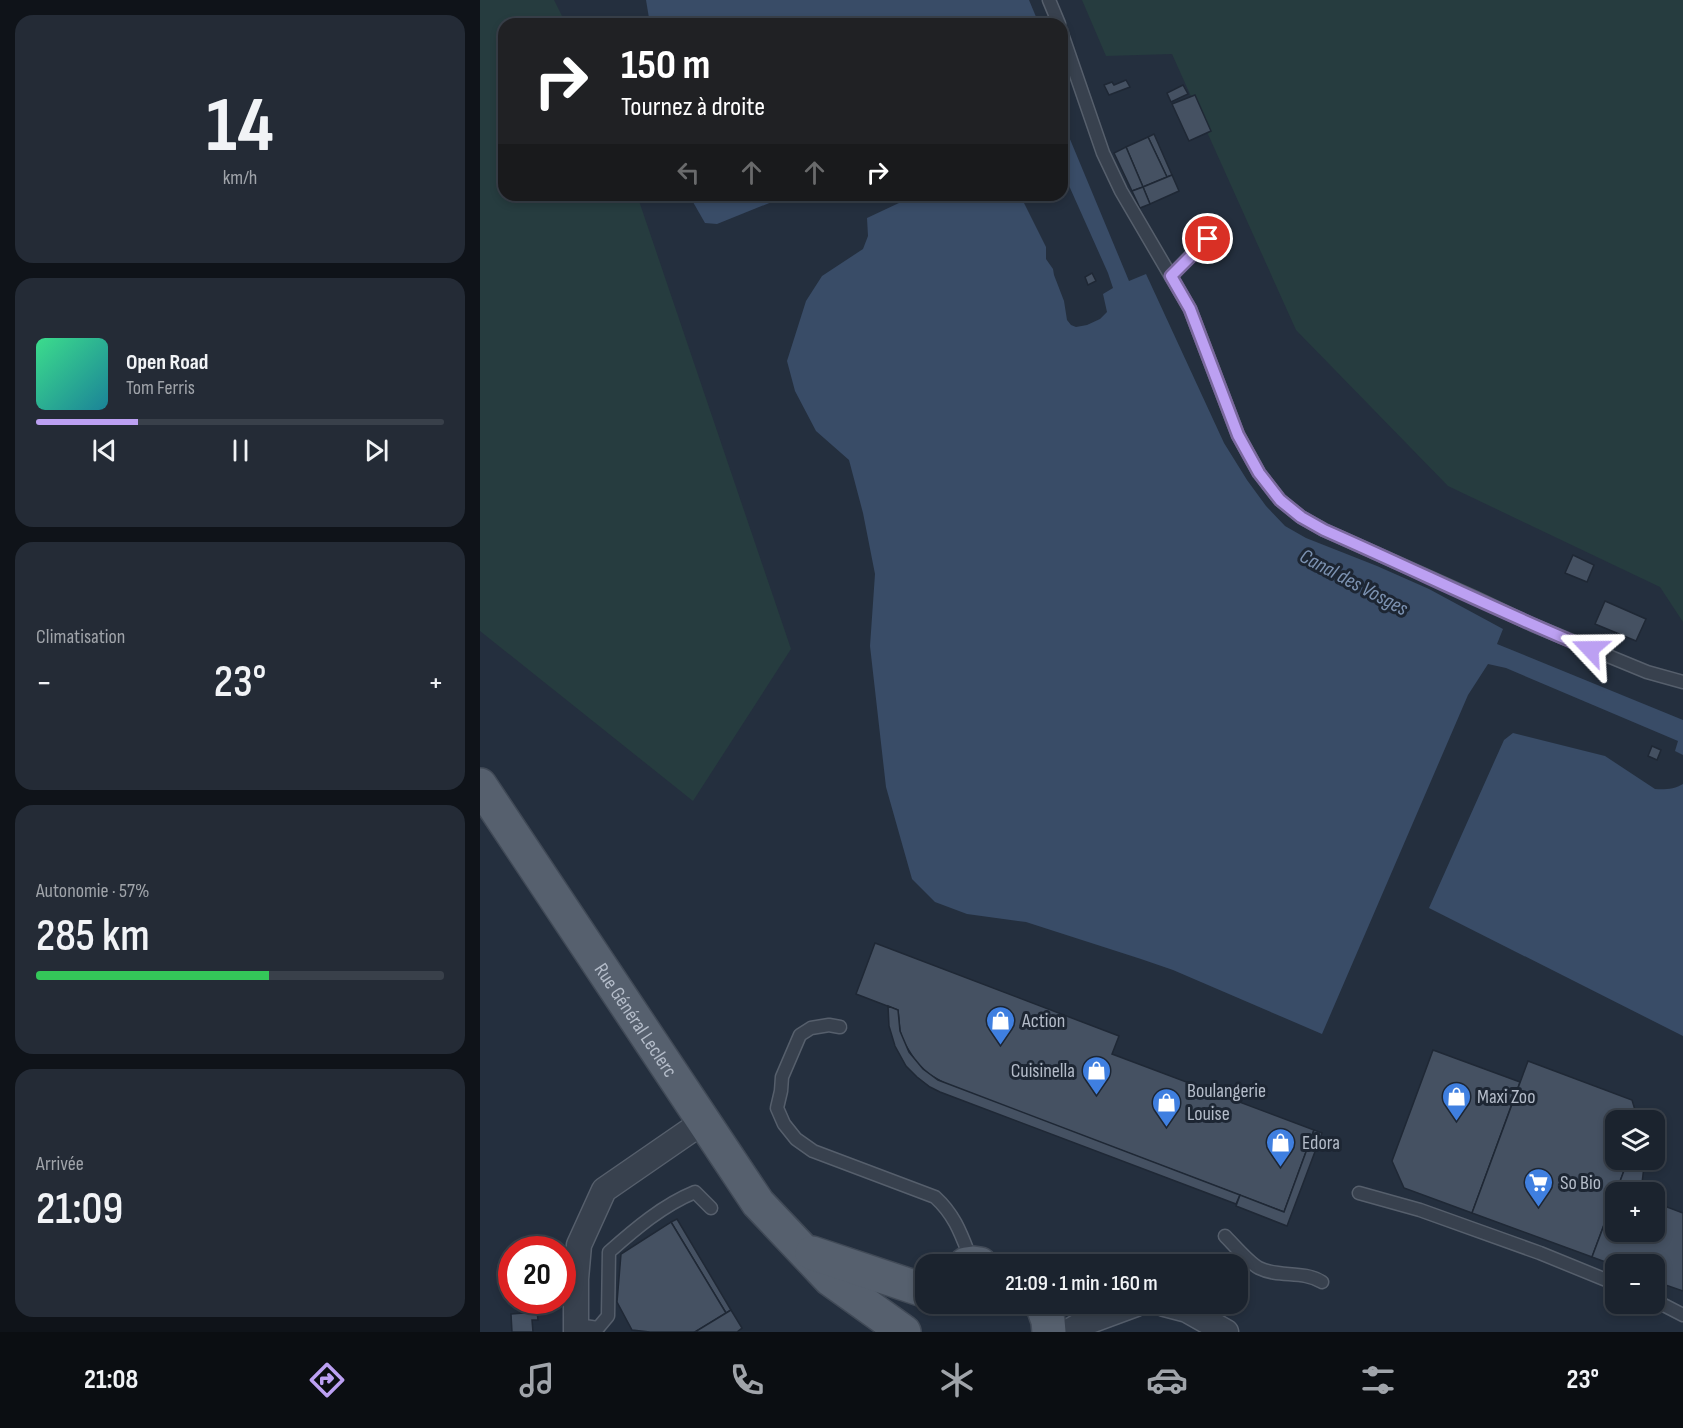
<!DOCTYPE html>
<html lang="fr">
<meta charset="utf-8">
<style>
body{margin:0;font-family:"Sofia Sans Condensed",sans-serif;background:#242b36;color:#f1f3f6;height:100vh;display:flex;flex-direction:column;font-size:22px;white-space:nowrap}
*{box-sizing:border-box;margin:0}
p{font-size:20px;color:#a0a4aa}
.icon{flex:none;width:33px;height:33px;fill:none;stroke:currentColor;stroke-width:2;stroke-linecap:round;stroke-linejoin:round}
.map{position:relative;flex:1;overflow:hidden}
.details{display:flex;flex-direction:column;gap:15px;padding:15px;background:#0f1319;width:480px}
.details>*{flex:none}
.hud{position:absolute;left:18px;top:18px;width:570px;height:183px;border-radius:18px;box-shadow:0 3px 9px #0003,0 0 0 2px #39404a;background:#202124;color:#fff;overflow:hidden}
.buttons{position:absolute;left:1125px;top:1110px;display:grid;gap:12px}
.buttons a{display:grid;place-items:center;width:60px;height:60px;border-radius:12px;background:#1b232e;box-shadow:0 3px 9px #0003,0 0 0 2px #39404a;font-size:30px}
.speed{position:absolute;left:18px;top:1236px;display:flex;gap:12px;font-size:30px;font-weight:700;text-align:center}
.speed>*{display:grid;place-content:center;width:78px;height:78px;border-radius:50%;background:#1b232e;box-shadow:0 3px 9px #0003,0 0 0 2px #39404a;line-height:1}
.speed .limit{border:9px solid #d22;background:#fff;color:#111}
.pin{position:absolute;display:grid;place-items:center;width:51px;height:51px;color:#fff;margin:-26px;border:3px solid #fff;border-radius:50%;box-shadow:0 2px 6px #0007}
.me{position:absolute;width:66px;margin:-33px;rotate:293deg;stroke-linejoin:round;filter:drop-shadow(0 0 4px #0008)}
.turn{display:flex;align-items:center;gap:21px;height:126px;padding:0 24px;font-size:27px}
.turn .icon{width:78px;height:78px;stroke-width:2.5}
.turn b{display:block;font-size:42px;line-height:51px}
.lanes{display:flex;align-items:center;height:57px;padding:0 24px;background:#0003;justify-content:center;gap:30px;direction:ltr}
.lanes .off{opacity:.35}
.big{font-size:45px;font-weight:600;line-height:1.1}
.details .widget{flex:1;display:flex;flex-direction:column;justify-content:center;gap:9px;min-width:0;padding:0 21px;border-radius:18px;background:#242b36}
.details .dial{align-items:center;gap:0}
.dial b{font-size:78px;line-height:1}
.song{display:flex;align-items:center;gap:18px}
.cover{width:72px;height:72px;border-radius:9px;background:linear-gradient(135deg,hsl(150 70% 55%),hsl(190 70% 35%))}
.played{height:6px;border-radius:3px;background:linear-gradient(90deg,#bca0f2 25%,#39404a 25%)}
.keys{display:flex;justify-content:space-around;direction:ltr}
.heat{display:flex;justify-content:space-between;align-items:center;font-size:33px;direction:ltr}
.charge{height:9px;border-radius:4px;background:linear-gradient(90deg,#34c759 57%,#39404a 0)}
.trip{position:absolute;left:435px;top:1254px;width:333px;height:60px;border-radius:18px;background:#1b232e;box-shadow:0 3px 9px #0003,0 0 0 2px #39404a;font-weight:600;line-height:60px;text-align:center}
.dock{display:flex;height:96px;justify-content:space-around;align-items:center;background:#0b0e12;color:#a0a4aa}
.dock .icon{width:42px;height:42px}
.dock .current{color:#bca0f2}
.dock b{font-size:27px;color:#f1f3f6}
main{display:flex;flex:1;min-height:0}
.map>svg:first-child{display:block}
.green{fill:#263c3f}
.water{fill:#394c67}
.building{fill:#455162;stroke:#1f2835;stroke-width:1.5}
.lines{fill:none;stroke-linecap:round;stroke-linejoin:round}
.lane-casing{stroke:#565f6c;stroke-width:15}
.street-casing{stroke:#565f6c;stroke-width:27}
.primary-casing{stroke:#414a57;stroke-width:36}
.lane{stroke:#38414e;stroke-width:12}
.street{stroke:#38414e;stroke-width:24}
.primary{stroke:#56606e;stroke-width:33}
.route-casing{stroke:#7a689d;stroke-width:15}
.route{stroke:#bca0f2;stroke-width:10}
.labels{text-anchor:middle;stroke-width:6;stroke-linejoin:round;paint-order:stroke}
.street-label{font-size:20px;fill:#b4bcc9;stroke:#1d2633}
.poi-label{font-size:20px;fill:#b4bcc9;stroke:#1d2633;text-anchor:start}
.water-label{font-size:21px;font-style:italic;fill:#7c92b1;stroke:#1d2633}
</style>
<main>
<section class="details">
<div class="widget dial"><b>14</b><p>km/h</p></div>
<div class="widget">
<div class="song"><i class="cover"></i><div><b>Open Road</b><p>Tom Ferris</p></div></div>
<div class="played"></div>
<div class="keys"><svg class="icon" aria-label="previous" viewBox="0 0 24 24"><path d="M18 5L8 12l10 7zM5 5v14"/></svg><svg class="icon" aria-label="pause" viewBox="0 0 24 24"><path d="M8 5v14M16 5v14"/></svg><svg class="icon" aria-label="next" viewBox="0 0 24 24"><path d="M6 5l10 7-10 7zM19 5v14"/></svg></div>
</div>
<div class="widget"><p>Climatisation</p>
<div class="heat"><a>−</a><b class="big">23°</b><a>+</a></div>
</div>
<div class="widget"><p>Autonomie · 57%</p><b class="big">285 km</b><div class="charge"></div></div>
<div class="widget"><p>Arrivée</p><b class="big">21:09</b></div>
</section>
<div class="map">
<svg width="1203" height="1332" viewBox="0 0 1203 1332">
<rect width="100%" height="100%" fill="#242f3e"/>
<g class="green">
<polygon points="0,0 74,0 86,24 24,24 24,195 157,195 311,649 213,801 0,631"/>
<polygon points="602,0 1203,0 1203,622 1180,587 968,486 816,330 692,54 626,56"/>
</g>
<g class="water">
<polygon points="166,0 549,0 559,24 170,24"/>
<polygon points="582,120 649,281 666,274 744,443 767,480 786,506 805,526 826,538 897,566 949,589 1023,629 1017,644 1203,720 1203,755 1195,751 1198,741 1026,668 1008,664 988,695 842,1034 693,970 661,959 546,922 487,914 455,902 432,879 406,787 390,646 395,574 383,513 369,460 336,431 315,391 307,361 326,301 342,276 383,249 388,236 387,218 436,195 540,195 566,247 566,259 573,269 574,275 584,301 587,320 591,325 596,327 607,325 620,319 627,312 623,294 633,288 628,273 582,170"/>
<polygon points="209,195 309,195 237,224 225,223"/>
<path d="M1033,733L1125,756L1175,789C1184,790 1195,789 1203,784V1036L949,908L1015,760L1024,740Z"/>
</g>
<g class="building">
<polygon points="646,80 650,87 629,95 624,85 632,82 634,85"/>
<polygon points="703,85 708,94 691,102 687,93"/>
<polygon points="715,95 731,131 709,141 692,104"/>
<polygon points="674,134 692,175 687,177 668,137"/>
<polygon points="668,137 687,177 663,187 646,147"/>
<polygon points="646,147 663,187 652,191 634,153"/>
<polygon points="692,175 699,191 670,204 663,187"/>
<polygon points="663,187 670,204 660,208 652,191"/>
<polygon points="612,273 616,281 608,285 605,277"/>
<polygon points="1093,555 1114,565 1107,582 1085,573"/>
<polygon points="1125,601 1166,619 1156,641 1115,624"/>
<polygon points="1172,746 1181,750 1177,760 1168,756"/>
<polygon points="395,943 639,1036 632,1054 834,1130 804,1212 466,1084 450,1075 436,1062 423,1041 420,1031 418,1010 376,994"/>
<polygon points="408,1006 418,1010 420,1031 429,1052 443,1069 458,1080 760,1195 756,1204 460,1092 450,1087 437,1077 426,1066 415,1046 409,1026"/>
<polygon points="953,1050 1040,1082 992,1213 924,1188 912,1161"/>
<polygon points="1048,1061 1152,1100 1158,1120 1136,1120 1136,1160 1148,1160 1112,1257 992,1213"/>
<polygon points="834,1130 842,1133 807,1226 756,1206 760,1195 804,1212"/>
<polygon points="1148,1160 1164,1166 1161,1192 1136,1192"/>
<polygon points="1136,1193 1136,1232 1174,1232 1174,1202 1203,1213 1203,1291 1174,1281 1174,1264 1136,1264 1136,1266 1112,1257"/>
<polygon points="197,1219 251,1310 246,1313 191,1222"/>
<polygon points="191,1222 246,1313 215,1332 170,1332 152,1330 137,1302 141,1254"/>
<polygon points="629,1256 633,1264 616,1264 615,1263"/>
<polygon points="251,1310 262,1328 257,1332 215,1332"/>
<polygon points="57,1312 58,1320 52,1320 53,1332 32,1332 31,1314"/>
</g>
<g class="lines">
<defs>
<g id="lane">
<polyline points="569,0 579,24"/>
<polyline points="582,34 623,153 641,191 710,309 758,435 779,473 800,500 821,517 844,530 996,598 1053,625 1167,672 1203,682"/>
<polyline points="691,276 727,239"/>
<path d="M360,1027L349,1025L331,1028L320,1035L302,1077L301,1091L297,1108L304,1124L316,1139L333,1151L455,1197C476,1216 482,1237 492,1262"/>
<polyline points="879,1193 940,1210 1060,1253 1136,1284"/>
<path d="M745,1236C753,1244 769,1263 779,1268C799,1278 823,1270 842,1282"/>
<polyline points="1174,1300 1203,1315"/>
<path d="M97,1325L118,1328L128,1316L129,1252C155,1229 183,1205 215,1192L231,1208"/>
</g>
<g id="street">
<polyline points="684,1304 707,1310 746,1332"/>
<polyline points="96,1332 96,1279 99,1245 124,1190 224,1121"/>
<polyline points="588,1332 602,1324 656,1304"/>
</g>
<g id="primary">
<path id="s1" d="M0,785L278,1203L350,1279L424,1332"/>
<polyline points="332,1253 443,1290"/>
<polyline points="486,1264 493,1263 500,1264"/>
<polyline points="562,1304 568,1321 569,1332"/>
</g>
</defs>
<use href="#lane" class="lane-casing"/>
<use href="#street" class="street-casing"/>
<use href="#primary" class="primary-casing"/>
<use href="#lane" class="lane"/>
<use href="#street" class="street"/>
<use href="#primary" class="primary"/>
</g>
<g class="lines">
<defs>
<path id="route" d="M728,239L691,276L710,309L758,435L779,473L800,500L821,517L844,530C933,569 1020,612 1110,649"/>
</defs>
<use href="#route" class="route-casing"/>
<use href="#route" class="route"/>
</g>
<defs>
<symbol id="shop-pin" viewBox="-11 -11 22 30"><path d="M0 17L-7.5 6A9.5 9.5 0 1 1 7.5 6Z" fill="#3f7fe0" stroke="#1d2633"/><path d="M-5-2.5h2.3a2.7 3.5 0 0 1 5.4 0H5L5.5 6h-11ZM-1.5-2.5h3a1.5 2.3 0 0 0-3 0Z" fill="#fff"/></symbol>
<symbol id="supermarket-pin" viewBox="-11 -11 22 30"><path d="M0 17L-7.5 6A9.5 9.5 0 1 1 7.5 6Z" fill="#3f7fe0" stroke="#1d2633"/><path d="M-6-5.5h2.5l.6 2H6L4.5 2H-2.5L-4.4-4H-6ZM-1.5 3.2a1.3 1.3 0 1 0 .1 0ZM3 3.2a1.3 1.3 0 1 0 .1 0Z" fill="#fff"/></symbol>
</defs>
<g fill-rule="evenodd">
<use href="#shop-pin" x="504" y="1004" width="33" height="45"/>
<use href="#shop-pin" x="600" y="1054" width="33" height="45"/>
<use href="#shop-pin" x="960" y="1080" width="33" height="45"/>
<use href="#shop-pin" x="670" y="1086" width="33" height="45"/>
<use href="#shop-pin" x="784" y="1126" width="33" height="45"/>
<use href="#supermarket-pin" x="1042" y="1166" width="33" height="45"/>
</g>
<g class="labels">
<g class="street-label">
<text dy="7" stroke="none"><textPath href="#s1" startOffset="282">Rue Général Leclerc</textPath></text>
</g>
<g class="poi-label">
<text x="542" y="1027">Action</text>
<text x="595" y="1077" text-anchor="end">Cuisinella</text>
<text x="707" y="1097">Boulangerie<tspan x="707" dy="23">Louise</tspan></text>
<text x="997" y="1103">Maxi Zoo</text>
<text x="822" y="1149">Edora</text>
<text x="1080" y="1189">So Bio</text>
</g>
<g class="water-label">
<text transform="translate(874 582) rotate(28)" y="7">Canal des Vosges</text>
</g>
</g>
</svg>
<div class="buttons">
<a><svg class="icon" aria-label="layers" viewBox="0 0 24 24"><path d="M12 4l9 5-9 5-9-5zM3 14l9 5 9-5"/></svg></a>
<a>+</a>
<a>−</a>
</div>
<div class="speed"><div class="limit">20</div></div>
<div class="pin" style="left:728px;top:239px;background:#d93025"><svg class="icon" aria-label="arrive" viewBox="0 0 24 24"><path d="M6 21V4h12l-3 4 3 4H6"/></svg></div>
<svg class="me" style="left:1110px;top:649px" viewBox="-20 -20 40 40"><path d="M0-17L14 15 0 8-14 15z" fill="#bca0f2" stroke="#fff" stroke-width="4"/></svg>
<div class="trip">21:09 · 1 min · 160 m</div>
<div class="hud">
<div class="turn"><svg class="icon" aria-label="right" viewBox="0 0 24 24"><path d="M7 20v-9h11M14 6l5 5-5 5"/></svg><div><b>150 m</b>Tournez à droite</div></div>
<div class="lanes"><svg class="icon off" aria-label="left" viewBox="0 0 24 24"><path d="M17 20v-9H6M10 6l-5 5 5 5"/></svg><svg class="icon off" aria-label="ahead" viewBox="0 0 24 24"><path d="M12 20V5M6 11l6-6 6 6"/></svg><svg class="icon off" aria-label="ahead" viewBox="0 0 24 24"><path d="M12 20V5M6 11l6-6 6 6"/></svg><svg class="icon" aria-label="right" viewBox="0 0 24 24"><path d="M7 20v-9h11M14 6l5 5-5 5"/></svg></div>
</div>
</div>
</main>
<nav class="dock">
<b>21:08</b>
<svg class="icon current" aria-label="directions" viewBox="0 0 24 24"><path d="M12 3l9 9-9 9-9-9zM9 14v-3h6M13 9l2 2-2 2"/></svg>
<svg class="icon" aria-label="music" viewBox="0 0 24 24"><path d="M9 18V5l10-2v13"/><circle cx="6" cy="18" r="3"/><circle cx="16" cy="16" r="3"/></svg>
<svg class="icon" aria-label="phone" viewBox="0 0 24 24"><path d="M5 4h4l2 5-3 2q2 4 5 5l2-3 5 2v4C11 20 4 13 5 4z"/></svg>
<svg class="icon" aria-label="climate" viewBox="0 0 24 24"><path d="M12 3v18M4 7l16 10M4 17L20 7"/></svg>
<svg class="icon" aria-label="car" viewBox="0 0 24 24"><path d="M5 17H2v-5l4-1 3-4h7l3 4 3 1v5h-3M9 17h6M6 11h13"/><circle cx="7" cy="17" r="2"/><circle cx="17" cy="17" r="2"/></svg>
<svg class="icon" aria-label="filters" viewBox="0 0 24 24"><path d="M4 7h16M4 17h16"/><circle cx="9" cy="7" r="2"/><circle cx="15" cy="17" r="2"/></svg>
<b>23°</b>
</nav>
